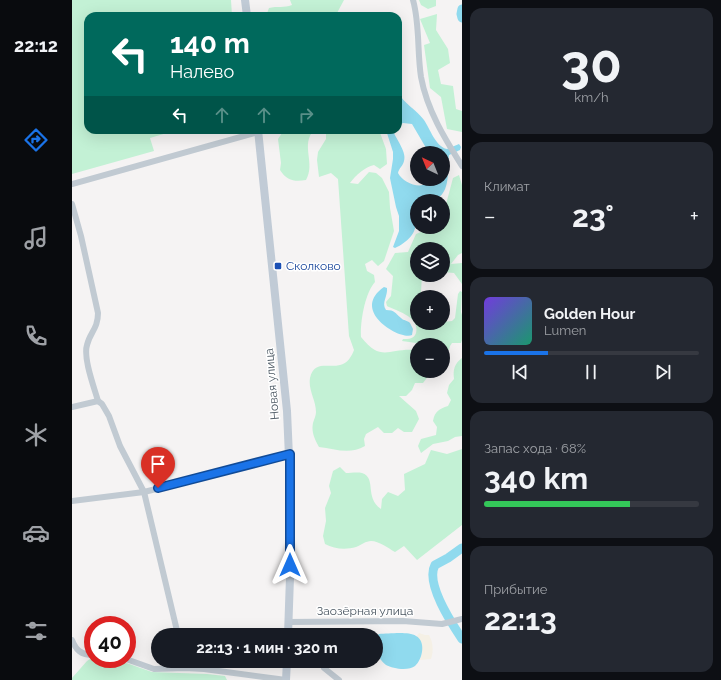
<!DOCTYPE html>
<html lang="ru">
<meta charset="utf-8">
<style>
body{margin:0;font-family:Raleway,sans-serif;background:#242831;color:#f1f3f6;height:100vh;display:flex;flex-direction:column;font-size:15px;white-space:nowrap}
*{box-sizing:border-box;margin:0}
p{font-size:13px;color:#9ea1a6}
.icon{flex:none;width:22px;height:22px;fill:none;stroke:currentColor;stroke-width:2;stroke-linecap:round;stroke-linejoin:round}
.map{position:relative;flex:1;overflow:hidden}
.side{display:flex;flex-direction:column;gap:8px;padding:8px;background:#0d0f14;width:259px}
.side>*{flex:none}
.hud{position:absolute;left:12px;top:12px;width:318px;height:122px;border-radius:12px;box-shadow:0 4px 16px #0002;background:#00695c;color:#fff;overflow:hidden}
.needle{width:26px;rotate:317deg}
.controls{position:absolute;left:338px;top:146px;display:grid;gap:8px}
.controls a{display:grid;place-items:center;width:40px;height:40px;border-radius:50%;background:#171b24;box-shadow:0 4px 16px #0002;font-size:20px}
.speed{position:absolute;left:12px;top:616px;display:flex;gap:8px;font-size:20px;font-weight:700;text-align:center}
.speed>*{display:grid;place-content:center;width:52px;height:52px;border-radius:50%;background:#171b24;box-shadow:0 4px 16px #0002;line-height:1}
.speed .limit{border:6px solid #d22;background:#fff;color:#111}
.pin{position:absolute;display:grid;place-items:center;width:34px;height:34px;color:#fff;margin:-41px -17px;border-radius:50% 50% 50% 0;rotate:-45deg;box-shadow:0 0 4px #0007}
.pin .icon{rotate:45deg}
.me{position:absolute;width:44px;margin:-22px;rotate:0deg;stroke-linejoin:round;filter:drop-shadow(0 0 3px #0008)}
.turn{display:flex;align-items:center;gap:14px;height:84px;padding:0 20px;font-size:18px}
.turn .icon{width:52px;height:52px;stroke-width:2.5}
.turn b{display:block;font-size:28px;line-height:34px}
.lanes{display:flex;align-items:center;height:38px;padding:0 20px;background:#0003;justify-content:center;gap:20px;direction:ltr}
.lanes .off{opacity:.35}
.big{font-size:30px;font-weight:700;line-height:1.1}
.side .widget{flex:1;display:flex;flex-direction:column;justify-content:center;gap:6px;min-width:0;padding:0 14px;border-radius:12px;background:#242831}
.side .dial{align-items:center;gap:0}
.dial b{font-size:52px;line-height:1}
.song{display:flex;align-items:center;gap:12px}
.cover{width:48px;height:48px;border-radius:6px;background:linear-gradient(135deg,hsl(260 70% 55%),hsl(160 70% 35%))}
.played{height:4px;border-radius:2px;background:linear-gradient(90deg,#1a73e8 30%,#363941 30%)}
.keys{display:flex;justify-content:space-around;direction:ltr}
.heat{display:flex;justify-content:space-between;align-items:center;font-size:22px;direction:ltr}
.charge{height:6px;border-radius:3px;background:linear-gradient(90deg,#34c759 68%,#363941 0)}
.trip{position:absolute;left:79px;top:628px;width:232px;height:40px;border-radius:20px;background:#171b24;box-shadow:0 4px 16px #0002;font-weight:700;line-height:40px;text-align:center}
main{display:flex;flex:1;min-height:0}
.tab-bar{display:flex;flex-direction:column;width:72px;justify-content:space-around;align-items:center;background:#090b0e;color:#9ea1a6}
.tab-bar .icon{width:28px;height:28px}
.tab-bar .current{color:#1a73e8}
.tab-bar b{font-size:18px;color:#f1f3f6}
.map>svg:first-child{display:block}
.green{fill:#c3f1d5}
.sand{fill:#f5f0e5}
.water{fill:#90daee}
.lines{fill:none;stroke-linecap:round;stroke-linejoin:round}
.river{stroke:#90daee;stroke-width:9}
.street{stroke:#c1cad2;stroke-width:6}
.secondary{stroke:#c1cbd6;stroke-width:8}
.route-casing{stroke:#114b97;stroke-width:10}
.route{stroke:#1a73e8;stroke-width:7}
.transit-dot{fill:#1a4fb4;stroke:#fff;stroke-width:1.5}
.labels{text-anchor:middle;stroke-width:3;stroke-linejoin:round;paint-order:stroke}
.transit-label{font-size:12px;fill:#164399;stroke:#fff;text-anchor:start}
.street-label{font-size:12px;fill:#4a5661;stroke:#fff}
</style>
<main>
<nav class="tab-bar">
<b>22:12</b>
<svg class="icon current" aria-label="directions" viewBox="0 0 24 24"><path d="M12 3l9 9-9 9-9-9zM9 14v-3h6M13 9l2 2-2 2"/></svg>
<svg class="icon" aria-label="music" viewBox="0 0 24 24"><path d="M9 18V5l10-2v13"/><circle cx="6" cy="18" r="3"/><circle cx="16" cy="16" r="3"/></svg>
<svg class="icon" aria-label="phone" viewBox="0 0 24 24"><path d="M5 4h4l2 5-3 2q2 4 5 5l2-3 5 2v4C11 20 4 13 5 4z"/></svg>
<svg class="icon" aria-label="climate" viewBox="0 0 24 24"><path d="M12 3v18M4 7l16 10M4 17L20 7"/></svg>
<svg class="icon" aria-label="car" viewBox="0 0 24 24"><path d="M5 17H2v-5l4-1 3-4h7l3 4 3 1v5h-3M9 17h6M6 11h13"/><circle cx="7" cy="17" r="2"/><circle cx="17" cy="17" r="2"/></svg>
<svg class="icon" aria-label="filters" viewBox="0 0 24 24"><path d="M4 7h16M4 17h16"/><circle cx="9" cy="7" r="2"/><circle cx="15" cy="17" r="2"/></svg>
</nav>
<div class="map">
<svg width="390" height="680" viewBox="0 0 390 680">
<rect width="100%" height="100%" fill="#f5f3f3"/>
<g class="green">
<polygon points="0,0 159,0 160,16 16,16 16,130 105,130 78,138 82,151 0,174"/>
<path d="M218,0H272L265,13L262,16H194L197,8C205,6 212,8 220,5Z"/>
<polygon points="347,0 364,0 364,6 356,9 349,5"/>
<polygon points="365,14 364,30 376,49 378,63 366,70 369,84 381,86 384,109 390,111 390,132 375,129 369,97 358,88 352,45 358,43 348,19"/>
<path d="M212,130H242C228,145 244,163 234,180C223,182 215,181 208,170L209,163L206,139Z"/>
<path d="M254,130H307L314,149L315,164L308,169L302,165C293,167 284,175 278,183L286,184L297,172L304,173L310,178L317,192L318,208L322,231L312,261L306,266L300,260L293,264L295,271L302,275L303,282C293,293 288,322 289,337C310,363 316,348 343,350L345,351V371H360L351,383H343L340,390L334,396H327L344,411L347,419L340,432H332L326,428L320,433H312L306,427L294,434L292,439L293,446C278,455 263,449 247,447C243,440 239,432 241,423C242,419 244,416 244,412C244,400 236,390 238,378C242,360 256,368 268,365C275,364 280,356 282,350L277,336L266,179L259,173L247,177L245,160L246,152L254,139Z"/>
<path d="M387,175L390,185V253L386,255L379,264L390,263V284L382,273L371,272V249H345V275H350L349,292L347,297H345V323H371V322L380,321L383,318L386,294L388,291L390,292L389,312L390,315V340L389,343H380L378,346L377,350L371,351V345H348L344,343L330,341L331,339C337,339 342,339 344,333C348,317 325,311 315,306L314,302L319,296L321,276L314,269L323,253L336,252L344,234L356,229V227H371V209L373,208L381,178Z"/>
<path d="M390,358V436L383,437L376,441L361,444L349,453L346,446L349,439L364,435L365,427L361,421C363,411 367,409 376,406L379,400L375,393L377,385L382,379C381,370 382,364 390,358Z"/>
<path d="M390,449V525L345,560L332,546L323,552C316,548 307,541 299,541C294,541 289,545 284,547C274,550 262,549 253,544L251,536L254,521L253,508L259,493L257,486L261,471L268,467L274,473C278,473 286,472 290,473C305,478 292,497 309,509L310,499L316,492L326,496L333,490L332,474L353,464L359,450L375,454Z"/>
<polygon points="18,659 43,659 80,672 135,674 153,676 155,680 0,680 0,678 15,661"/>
</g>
<path class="sand" d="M347,633L353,635H357C361,643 362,650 359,659L348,660L350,653L345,636Z"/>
<g class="water">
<path d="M326,92C332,104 344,109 352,120C358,129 364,147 375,149L387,144L389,147L388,150L377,155C375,171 380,197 358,201C354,202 349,201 345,201V213L343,218C347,233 334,243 323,248L321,247L327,231V216L324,207L319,183L318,178L321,159V152L314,130H323L322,133C325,140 335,153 332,161C331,166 327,168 326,173C330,181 342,187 351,185C354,184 356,181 358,180C362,178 367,179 371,179V153H357L340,124L331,123L326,126Z"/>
<path d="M312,287L315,288C316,296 309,303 314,310C323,310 323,313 329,318C332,321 335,320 338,323L341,329L340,335C329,341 277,311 312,287Z"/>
<path d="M307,634C316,634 336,631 344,636C354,641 351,659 343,666C337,671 321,669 314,665C310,662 307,657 304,653V636Z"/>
</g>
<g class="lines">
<g class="river">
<polyline points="390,9 389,14 390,18"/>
<path d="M390,548L376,558L363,565C353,583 380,624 390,639"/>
</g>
<g class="street">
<path d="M341,0C348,25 345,51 349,77C355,110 373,139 390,166"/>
<polyline points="0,184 186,132"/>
<path d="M0,204L9,236L26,313C26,329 18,332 15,345C11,358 22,387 26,401L0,407"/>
<polyline points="26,401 30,404 37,416 48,446 72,492 106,635"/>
<polyline points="0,501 72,492 140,475 218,455"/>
<polyline points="216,622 331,621 370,624 390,619"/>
<path d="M0,640C4,650 9,655 21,655"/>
<polyline points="54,659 82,669 113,668 132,669 214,680"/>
<polyline points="252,668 267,680"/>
</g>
<g class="secondary">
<polyline points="173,0 175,16"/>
<polyline points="186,130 215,411 218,480 218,577 216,635"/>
<polyline points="214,680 215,661"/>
</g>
</g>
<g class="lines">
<defs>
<polyline id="route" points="86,488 218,454 218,565"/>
</defs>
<use href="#route" class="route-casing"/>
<use href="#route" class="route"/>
</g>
<rect class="transit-dot" x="202" y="262" width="8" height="8" rx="2"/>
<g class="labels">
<g class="transit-label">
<text x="214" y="270">Сколково</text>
</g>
<g class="street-label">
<text transform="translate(200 384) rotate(-95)" y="4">Новая улица</text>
<text x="293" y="615">Заозёрная улица</text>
</g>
</g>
</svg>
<div class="controls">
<a><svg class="needle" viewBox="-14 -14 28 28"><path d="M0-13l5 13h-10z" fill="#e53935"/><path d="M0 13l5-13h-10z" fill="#9ea1a6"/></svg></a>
<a><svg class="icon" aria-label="sound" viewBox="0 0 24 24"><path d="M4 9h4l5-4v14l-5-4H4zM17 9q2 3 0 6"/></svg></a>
<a><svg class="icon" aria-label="layers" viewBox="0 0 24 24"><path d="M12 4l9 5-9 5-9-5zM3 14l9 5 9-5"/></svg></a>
<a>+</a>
<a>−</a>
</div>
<div class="speed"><div class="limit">40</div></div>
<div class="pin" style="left:86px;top:488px;background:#d93025"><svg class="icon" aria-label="arrive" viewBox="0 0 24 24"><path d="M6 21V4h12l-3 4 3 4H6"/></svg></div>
<svg class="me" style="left:218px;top:565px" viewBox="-20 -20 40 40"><path d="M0-17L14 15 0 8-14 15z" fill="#1a73e8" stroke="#fff" stroke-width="4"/></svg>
<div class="trip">22:13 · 1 мин · 320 m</div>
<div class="hud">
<div class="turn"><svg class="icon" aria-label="left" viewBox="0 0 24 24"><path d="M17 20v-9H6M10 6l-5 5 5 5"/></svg><div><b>140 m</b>Налево</div></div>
<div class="lanes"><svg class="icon" aria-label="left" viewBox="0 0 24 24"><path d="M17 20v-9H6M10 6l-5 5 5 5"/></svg><svg class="icon off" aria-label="ahead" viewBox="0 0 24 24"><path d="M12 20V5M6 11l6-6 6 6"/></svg><svg class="icon off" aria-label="ahead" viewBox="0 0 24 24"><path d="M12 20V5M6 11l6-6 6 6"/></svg><svg class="icon off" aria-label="right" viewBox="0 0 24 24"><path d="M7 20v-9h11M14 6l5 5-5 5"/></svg></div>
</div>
</div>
<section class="side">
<div class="widget dial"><b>30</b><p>km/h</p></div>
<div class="widget"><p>Климат</p>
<div class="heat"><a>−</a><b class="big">23°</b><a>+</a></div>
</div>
<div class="widget">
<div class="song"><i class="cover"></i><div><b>Golden Hour</b><p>Lumen</p></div></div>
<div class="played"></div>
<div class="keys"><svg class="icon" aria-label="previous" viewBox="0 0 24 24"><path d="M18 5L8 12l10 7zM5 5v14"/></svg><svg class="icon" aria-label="pause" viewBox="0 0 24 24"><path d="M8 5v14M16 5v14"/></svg><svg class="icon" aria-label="next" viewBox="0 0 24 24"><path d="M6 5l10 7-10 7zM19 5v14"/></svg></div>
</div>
<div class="widget"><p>Запас хода · 68%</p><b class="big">340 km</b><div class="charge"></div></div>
<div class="widget"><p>Прибытие</p><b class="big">22:13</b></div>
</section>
</main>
